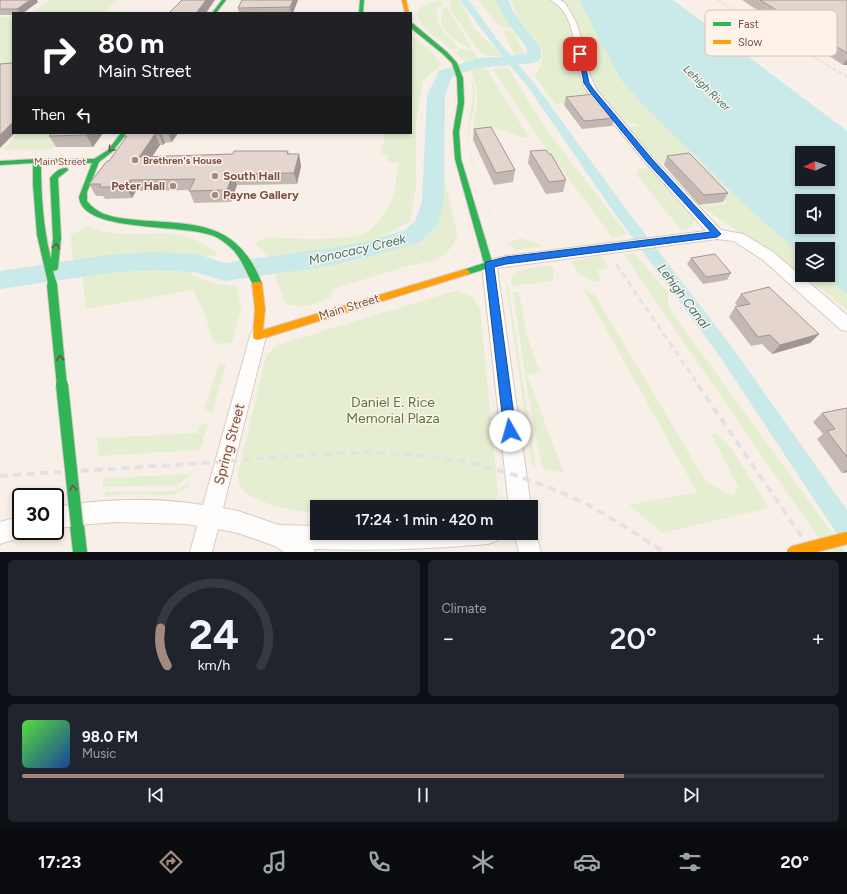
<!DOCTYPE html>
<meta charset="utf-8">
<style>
body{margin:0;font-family:Figtree,sans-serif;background:#20242c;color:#f1f3f6;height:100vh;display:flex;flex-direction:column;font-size:15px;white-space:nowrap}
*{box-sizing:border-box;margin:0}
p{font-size:13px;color:#9ea1a6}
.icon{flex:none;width:22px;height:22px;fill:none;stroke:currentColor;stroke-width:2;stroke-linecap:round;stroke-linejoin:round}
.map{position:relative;height:552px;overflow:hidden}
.details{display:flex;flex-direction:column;gap:8px;padding:8px;background:#0d0f14;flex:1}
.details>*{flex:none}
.banner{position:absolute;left:12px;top:12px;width:400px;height:122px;border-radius:0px;box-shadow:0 2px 6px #0003;background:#202124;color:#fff;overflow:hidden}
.needle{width:26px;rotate:267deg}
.buttons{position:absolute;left:795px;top:146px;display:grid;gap:8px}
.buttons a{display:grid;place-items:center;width:40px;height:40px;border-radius:0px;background:#171b24;box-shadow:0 2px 6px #0003;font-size:20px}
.speed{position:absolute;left:12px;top:488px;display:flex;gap:8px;font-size:20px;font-weight:700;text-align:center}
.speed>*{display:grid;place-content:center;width:52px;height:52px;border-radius:50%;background:#171b24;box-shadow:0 2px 6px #0003;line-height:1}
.speed .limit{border:2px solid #111;border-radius:6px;background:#fff;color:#111}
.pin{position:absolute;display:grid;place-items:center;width:34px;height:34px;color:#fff;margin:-17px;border-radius:8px;box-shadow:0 2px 6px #0006}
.me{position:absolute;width:44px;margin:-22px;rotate:353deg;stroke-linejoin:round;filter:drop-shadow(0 0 3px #0008)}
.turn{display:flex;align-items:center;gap:14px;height:84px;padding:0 20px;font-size:18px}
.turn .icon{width:52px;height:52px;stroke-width:2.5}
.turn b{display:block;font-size:28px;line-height:34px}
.then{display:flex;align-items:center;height:38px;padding:0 20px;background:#0003;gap:8px;font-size:15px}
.big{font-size:30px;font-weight:600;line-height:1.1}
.details .tile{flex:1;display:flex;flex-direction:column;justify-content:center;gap:6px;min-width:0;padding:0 14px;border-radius:6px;background:#20242c}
.details .dial{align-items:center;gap:0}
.dial svg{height:104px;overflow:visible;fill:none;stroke:#363941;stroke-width:7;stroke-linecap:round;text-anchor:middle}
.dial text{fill:#f1f3f6;stroke:none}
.song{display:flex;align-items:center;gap:12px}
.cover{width:48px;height:48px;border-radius:6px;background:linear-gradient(135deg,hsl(110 70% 55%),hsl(220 70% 35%))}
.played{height:4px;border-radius:2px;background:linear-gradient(90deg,#a4897f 75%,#363941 75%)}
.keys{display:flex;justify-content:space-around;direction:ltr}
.heat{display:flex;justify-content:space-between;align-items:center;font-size:22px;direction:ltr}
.details .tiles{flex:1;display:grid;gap:8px;grid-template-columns:1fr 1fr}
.tile:last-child{grid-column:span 2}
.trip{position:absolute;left:310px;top:500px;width:228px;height:40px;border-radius:0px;background:#171b24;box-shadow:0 2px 6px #0003;font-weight:600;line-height:40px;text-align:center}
.dock{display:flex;height:64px;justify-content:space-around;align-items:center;background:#090b0e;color:#9ea1a6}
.dock .icon{width:28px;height:28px}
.dock .selected{color:#a4897f}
.dock b{font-size:18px;color:#f1f3f6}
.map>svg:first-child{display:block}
.green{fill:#e6eed1}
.water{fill:#c9eae8;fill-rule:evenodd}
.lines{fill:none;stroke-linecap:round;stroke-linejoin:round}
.canal{fill:#c9eae8;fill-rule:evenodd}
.river{fill:#c9eae8;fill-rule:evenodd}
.street-casing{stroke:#d6cbc5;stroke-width:2}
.fast-casing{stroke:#d6cbc4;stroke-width:2}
.slow-casing{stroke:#d6cbc4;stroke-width:2}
.street{fill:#fefdfc;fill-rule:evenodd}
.fast{fill:#30b455;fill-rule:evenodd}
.slow{fill:#ff9f0a;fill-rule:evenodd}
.rail-far3{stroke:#e4e1e5;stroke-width:1.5;stroke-dasharray:3 2;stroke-linecap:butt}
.rail-far2{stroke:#e4e1e5;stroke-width:2;stroke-dasharray:4 2.5;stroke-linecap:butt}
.rail-far1{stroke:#e4e1e5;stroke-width:3;stroke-dasharray:6 4.5;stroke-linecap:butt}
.rail{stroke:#e4e1e5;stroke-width:4;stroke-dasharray:8 5.5;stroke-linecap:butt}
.fast-bridge-far1-casing{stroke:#d9cdc8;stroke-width:12;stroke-linecap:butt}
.fast-bridge-casing{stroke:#d9cdc8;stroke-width:14;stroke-linecap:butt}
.slow-bridge-casing{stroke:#d9cdc8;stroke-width:14;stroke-linecap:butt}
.fast-bridge-far1{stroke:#30b455;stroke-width:10}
.fast-bridge{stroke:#30b455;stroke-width:12}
.slow-bridge{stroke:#ff9f0a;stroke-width:12}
.wall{fill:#c4b8b2}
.shaded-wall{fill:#a09691}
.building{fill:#e4d6cf;stroke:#a09691}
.oneway{stroke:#775146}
.route{fill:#1a73e8;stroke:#114b97}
.poi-dot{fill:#a4897f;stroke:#fff3e9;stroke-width:1.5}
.labels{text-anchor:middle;stroke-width:3;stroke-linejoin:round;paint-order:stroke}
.far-poi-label{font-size:10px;font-weight:bold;fill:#775146;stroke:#fff3e9;text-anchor:start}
.far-street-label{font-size:10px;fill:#775146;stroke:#fff3e9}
.far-water-label{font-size:11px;font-style:italic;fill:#377476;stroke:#fff3e9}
.poi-label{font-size:12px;font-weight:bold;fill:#775146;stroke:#fff3e9;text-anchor:start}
.street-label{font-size:12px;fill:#775146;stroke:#fff3e9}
.water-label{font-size:13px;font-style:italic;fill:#377476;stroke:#fff3e9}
.near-park-label{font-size:14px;fill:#56783c;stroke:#fff3e9}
.near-street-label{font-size:14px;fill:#775146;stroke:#fff3e9}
.key{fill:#fff3e9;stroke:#d6c2b8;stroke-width:1}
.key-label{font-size:11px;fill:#775146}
</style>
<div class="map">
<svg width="847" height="552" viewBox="0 0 847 552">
<rect width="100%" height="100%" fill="#f8f0e8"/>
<g class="green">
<polygon points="50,0 118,0 103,13 32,13"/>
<path d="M441,0L443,6L438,8C432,23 449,37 458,48L452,50C440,39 420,30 416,13L421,7L427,4Z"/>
<path d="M450,0H459C465,9 469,19 474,28C482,39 494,44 500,56H489L480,52L449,7L451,5Z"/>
<polygon points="478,0 498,0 502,7 503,14 511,21 516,30 498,25"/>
<polygon points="511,0 579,0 621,80 640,102 752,212 802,255 802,274 795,269 785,269 759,245 700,206 725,204 726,201 685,161 662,164 659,162 627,127 639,126 636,123 624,123 592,100 555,104 535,76 542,62 542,50 516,14"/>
<path d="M447,7L471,47L472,49C462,45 447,35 442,25C440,20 442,14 443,9Z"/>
<polygon points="0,17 13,17 13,66 0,67"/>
<polygon points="504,30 519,33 516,38 526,56 519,59 510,59 509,57 515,56 505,36"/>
<path d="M413,37L429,50L442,65L429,75L423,81L420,99L416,122V187L410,221C399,227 389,234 377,238C344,252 305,256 269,258L255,243L266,237C287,238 356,243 371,229C376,224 385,213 389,207C396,194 396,177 399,163L387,162L389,155L381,154L385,133H411V47L415,46L411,41V38Z"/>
<polygon points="462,49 474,52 479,59 466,64 455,52"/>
<path d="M485,66L529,138C522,139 505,130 495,129C488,128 479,132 472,133C476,109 482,92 469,69Z"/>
<polygon points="508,68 548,132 627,234 617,237 612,237 542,143 493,69"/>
<path d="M469,76C482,92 469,121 469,139C469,160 485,195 492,216H491L470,156C469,148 468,141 468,133C468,114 478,95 469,76Z"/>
<path d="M446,83V95L442,102L438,151L458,236L450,249L438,259L401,268L333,289L331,298C314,304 303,310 285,303L274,272L315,268L359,260L406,244L427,234L439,216L440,184L437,141L441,94Z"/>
<polygon points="18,133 67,133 53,149 3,150"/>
<polygon points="643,168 650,170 693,218 694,222 692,226 682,231 636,174 638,169"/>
<path d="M89,226C117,241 154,229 184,236C197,239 208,247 219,255L199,258L170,255L120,257L74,266L70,235Z"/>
<polygon points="520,238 540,244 541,247 515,250 507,244"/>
<polygon points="634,253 668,292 668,307 846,552 828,552 623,254"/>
<polygon points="600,256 602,257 609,268 597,270 602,281 593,282 578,273 571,261"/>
<polygon points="551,265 554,271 553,280 546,282 512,286 511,278 517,274 516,271"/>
<polygon points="151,268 185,268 196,277 215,284 237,286 241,308 232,343 220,344 213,340 203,310 193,290 86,309 82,274 114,270 122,273"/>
<polygon points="803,275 825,275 847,294 847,310"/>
<polygon points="506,284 508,285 536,467 532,466"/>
<polygon points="583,288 595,295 706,482 734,496 738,487 712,435 716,433 732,449 769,508 662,533 629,505 697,492"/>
<path d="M456,291L472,296L480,308L498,493L495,504L493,507H317V514C297,510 250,505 240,486C237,481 238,474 239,468L266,356L277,345L448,293Z"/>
<polygon points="513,292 519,292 527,336 540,372 527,375 564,473 542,468 526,383"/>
<polygon points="219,364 226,364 212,413 204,410"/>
<polygon points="200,423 208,424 200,450 99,456 97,438 197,433"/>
<polygon points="192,474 177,485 103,487 103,478"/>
<polygon points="188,484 190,487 175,494 165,496 141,494 105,496 105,492 174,491"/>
</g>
<path class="water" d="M579,0H673L847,131V294L825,275H828V249H802V255L752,212L640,102L621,80ZM802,153H828V179H802ZM802,201H828V227H802Z"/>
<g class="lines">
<polygon class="canal" points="460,0 468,0 471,3 499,42 534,83 623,205 732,347 847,510 847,540 839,537 720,357 613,211 528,87 498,51"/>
<polygon class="river" points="496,0 508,0 513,11 541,49 541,58 538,61 533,63 477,68 452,77 445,95 444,201 438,224 421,242 365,258 323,267 225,281 195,272 153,270 108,273 0,289 0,271 108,255 153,252 196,254 225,263 323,249 365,242 405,230 415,221 422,201 427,95 439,71 475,59 526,54 527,49 501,12"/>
<defs>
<g id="street">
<path d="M551,0H560L565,3L576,22L583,44L589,73L596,89L653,158L721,230L743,234L773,252L847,315V331L841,330L763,260L734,241L717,239L497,268L531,507H509L482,265L484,261L506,256L706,231L645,162L587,91C572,66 580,27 559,6C556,4 554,2 551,0Z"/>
<path d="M258,329L264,331L266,336L223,508L238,511L279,525L317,526V533H499L496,541L488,544C430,549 372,551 314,549L315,552H284L275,546L238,533L218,529L212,552H190L197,526L187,524L115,522L79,525L55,529V507C102,499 155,497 203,505L250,336L252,331Z"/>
<polygon points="21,516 21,531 30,531 29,535 0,544 0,522"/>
<polygon points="531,524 533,525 541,552 519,552 514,533 531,533"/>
</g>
<g id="fast">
<polygon points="222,0 226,0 216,13 212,13"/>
<polygon points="360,0 364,0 363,13 359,13"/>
<polygon points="411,22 447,52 457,63 463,78 464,103 459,132 461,159 493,265 492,267 466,275 462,272 463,270 484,263 455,159 453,132 458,103 457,78 452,63 443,54 412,29"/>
<path d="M121,133H127L112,152L99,162L87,192V201C97,214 111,217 127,219C187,226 236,215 262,284L260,286H254C242,265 241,252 218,238C191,222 82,235 79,197L92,163H41C41,195 43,227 51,259L53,238L50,178C54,173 60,167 67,168L68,170L58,178L61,238L58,268L57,270L53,271L57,285L55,287H49L37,235L33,184V163L0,165V161L37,159H94L108,150Z"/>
<polygon points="77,519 82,521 84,526 87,552 73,552 70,526 72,521"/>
</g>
<g id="slow">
<polygon points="402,0 406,0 409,13 405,13"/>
<polygon points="466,269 470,272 469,274 258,340 254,339 253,336 255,309 252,284 254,282 260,282 262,284 265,309 263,330"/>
</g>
</defs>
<use href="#street" class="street-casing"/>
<use href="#fast" class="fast-casing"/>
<use href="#slow" class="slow-casing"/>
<use href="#street" class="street"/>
<use href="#fast" class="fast"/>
<use href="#slow" class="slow"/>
<polyline class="rail-far3" points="718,0 829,66"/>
<polyline class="rail-far2" points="827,65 847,77"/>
<polyline class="rail-far1" points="616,264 699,386"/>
<g class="rail">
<polyline points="698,385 812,552"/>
<path d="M0,476C72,471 145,467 217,462C303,455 389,445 474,464C513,473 552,487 588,505C614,519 639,536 664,552"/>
</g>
<defs>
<polyline id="fast-bridge-far1" points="52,285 62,386"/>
<polyline id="fast-bridge" points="62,385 77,526"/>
<polyline id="slow-bridge" points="793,552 847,538"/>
</defs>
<use href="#fast-bridge-far1" class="fast-bridge-far1-casing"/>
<use href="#fast-bridge" class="fast-bridge-casing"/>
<use href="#slow-bridge" class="slow-bridge-casing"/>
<use href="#fast-bridge-far1" class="fast-bridge-far1"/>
<use href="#fast-bridge" class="fast-bridge"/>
<use href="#slow-bridge" class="slow-bridge"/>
</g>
<g class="wall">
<polygon points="0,0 38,2 23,13 13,13 13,15 0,15"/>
<polygon points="242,0 298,0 293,13 239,13 238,8"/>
<polygon points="742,0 847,0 847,65 843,65"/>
<polygon points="566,97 615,118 612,126 582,129 564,105"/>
<polygon points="474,129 515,170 513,182 494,185 473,140"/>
<polygon points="52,133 103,133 93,147 56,147 49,136"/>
<polygon points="126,133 178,133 172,142 165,143 163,145 160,145 152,157 233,154 288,151 289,154 299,154 301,166 297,184 237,185 231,202 194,203 189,190 136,191 132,198 105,199 103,196 96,196 89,184 109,161 125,139 124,136"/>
<polygon points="530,151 566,180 563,192 546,194 528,163"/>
<polygon points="667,156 728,193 723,202 699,205 664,165"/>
<polygon points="691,258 731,273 727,280 703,284 687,264"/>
<polygon points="741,294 819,334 810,343 772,354 762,344 751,346 729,317 735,307 738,307 735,303"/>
<polygon points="847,408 847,472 842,473 817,439 823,434 813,422 822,413"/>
</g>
<g class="shaded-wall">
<polygon points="30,0 37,0 38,2 23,13 20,13 17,9"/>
<polygon points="206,0 215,0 206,13 196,13"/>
<polygon points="293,0 298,0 293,13 291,13 290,7"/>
<polygon points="847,59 847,65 843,65"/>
<polygon points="13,122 13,133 15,133 0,148 0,135"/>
<polygon points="88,133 103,133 93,147 86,135"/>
<polygon points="159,133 161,133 165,143 163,145 159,134"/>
<polygon points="168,133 178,133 172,142"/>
<polygon points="155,134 160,145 144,168 139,157"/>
<polygon points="299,154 301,166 297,184 294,173"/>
<polygon points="233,174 237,185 231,202 227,190"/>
<polygon points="130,180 136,191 132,198 126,187"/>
<polygon points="819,334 810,343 772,354 780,345"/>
<polygon points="847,470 847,472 842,473"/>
</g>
<g class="building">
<polygon points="0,0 30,0 17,9 0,9"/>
<polygon points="182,0 206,0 196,13 169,13"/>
<polygon points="242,0 293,0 290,7 238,8"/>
<polygon points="760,0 847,0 847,53"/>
<polygon points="13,63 13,122 0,135 0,64"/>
<polygon points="595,94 615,118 584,121 566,97"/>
<polygon points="491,127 515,170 496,173 474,129"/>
<polygon points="52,133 88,133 86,135 49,136"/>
<polygon points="126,133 159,133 159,134 155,134 139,157 233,154 234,151 288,151 287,154 299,154 294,173 233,174 227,190 189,191 195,179 130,180 126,187 99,187 101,184 89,184 107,161 109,161 127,136 124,136"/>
<polygon points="546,150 549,154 551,154 566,180 549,182 530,151"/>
<polygon points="689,153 728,193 704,195 667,156"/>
<polygon points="715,254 731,273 706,277 691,258"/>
<polygon points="769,287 819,334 780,345 770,335 758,337 735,307 750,304 741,294"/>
<polygon points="847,408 847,457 827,431 835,429 822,413"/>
</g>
<defs><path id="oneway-chevron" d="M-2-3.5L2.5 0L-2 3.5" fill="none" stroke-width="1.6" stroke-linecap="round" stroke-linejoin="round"/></defs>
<g class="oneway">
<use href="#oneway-chevron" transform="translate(111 149) rotate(130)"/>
<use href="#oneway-chevron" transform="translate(56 246) rotate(-83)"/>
<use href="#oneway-chevron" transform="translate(60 358) rotate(-96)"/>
<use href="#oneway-chevron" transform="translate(73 488) rotate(-96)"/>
</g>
<polygon class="route" points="580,52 583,54 589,83 594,90 652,159 721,234 717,237 506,264 494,267 516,431 514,435 510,436 506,435 504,431 485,265 486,262 506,257 711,232 647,162 590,92 584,83 578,54"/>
<g class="poi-dot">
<circle cx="135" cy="160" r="4"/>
<circle cx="215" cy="176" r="4"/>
<circle cx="173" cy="186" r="4"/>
<circle cx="215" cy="195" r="4"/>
</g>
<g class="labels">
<g class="far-poi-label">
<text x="143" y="164">Brethren's House</text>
</g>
<g class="far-street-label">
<text x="60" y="165">Main Street</text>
</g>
<g class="far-water-label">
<text transform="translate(707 88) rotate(44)" y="4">Lehigh River</text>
</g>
<g class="poi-label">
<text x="223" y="180">South Hall</text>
<text x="165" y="190" text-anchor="end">Peter Hall</text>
<text x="223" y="199">Payne Gallery</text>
</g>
<g class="street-label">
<text transform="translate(349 307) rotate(-17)" y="4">Main Street</text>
</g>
<g class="water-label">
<text transform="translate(357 249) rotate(-13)" y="5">Monocacy Creek</text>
<text transform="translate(684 296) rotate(53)" y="5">Lehigh Canal</text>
</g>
<g class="near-park-label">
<text x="393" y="407">Daniel E. Rice<tspan x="393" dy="16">Memorial Plaza</tspan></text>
</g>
<g class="near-street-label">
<text transform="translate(229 444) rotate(-75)" y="5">Spring Street</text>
</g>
</g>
<rect x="705" y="10" width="132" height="46" rx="6" class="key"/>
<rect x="713" y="22" width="18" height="4" fill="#30b455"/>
<rect x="713" y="40" width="18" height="4" fill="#ff9f0a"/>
<g class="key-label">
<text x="738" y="28">Fast</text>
<text x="738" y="46">Slow</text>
</g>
</svg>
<div class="buttons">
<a><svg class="needle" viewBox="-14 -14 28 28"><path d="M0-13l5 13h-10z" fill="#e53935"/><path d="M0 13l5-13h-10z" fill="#9ea1a6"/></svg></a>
<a><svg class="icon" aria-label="sound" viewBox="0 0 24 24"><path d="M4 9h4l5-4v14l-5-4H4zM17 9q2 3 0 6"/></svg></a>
<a><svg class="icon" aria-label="layers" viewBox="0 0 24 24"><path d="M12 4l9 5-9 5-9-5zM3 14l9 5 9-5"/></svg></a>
</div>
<div class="speed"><div class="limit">30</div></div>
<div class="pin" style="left:580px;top:54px;background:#d93025"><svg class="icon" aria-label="arrive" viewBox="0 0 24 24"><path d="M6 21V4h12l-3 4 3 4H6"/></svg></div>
<svg class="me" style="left:510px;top:431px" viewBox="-20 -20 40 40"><circle r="19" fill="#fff"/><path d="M0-13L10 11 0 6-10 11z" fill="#1a73e8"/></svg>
<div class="trip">17:24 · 1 min · 420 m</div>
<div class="banner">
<div class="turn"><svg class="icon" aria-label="right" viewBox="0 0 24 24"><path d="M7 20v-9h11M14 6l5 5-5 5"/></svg><div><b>80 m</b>Main Street</div></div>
<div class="then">Then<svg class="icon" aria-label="left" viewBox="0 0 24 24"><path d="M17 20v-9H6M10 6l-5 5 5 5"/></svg></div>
</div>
</div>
<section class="details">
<div class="tiles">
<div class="tile dial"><svg viewBox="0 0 100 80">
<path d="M14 69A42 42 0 1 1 86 69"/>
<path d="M14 69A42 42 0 0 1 9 40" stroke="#a4897f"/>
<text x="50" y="56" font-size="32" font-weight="700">24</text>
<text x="50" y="72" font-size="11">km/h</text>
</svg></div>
<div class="tile"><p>Climate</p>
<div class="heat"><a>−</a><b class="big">20°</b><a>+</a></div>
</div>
<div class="tile">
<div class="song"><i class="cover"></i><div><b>98.0 FM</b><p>Music</p></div></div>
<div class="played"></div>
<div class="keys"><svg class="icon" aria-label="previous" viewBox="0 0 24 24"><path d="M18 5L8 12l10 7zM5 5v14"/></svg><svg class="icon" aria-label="pause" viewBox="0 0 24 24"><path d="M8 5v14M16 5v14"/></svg><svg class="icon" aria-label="next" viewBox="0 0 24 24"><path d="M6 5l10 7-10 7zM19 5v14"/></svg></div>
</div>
</div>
</section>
<nav class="dock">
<b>17:23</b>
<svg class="icon selected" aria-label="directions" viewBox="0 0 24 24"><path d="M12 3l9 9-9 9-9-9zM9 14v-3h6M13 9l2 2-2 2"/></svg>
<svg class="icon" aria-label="music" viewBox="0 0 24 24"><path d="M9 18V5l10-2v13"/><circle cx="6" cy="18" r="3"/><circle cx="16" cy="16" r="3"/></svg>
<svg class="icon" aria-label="phone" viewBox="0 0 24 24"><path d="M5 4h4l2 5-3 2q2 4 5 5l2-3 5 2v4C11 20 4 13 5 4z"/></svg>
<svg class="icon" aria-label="climate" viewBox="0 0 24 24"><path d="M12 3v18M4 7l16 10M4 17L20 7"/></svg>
<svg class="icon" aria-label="car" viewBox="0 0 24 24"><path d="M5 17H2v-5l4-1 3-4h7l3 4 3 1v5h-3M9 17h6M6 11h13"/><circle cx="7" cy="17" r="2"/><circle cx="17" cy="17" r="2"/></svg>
<svg class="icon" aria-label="filters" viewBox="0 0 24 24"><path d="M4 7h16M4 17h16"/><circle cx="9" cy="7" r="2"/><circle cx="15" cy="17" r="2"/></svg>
<b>20°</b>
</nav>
